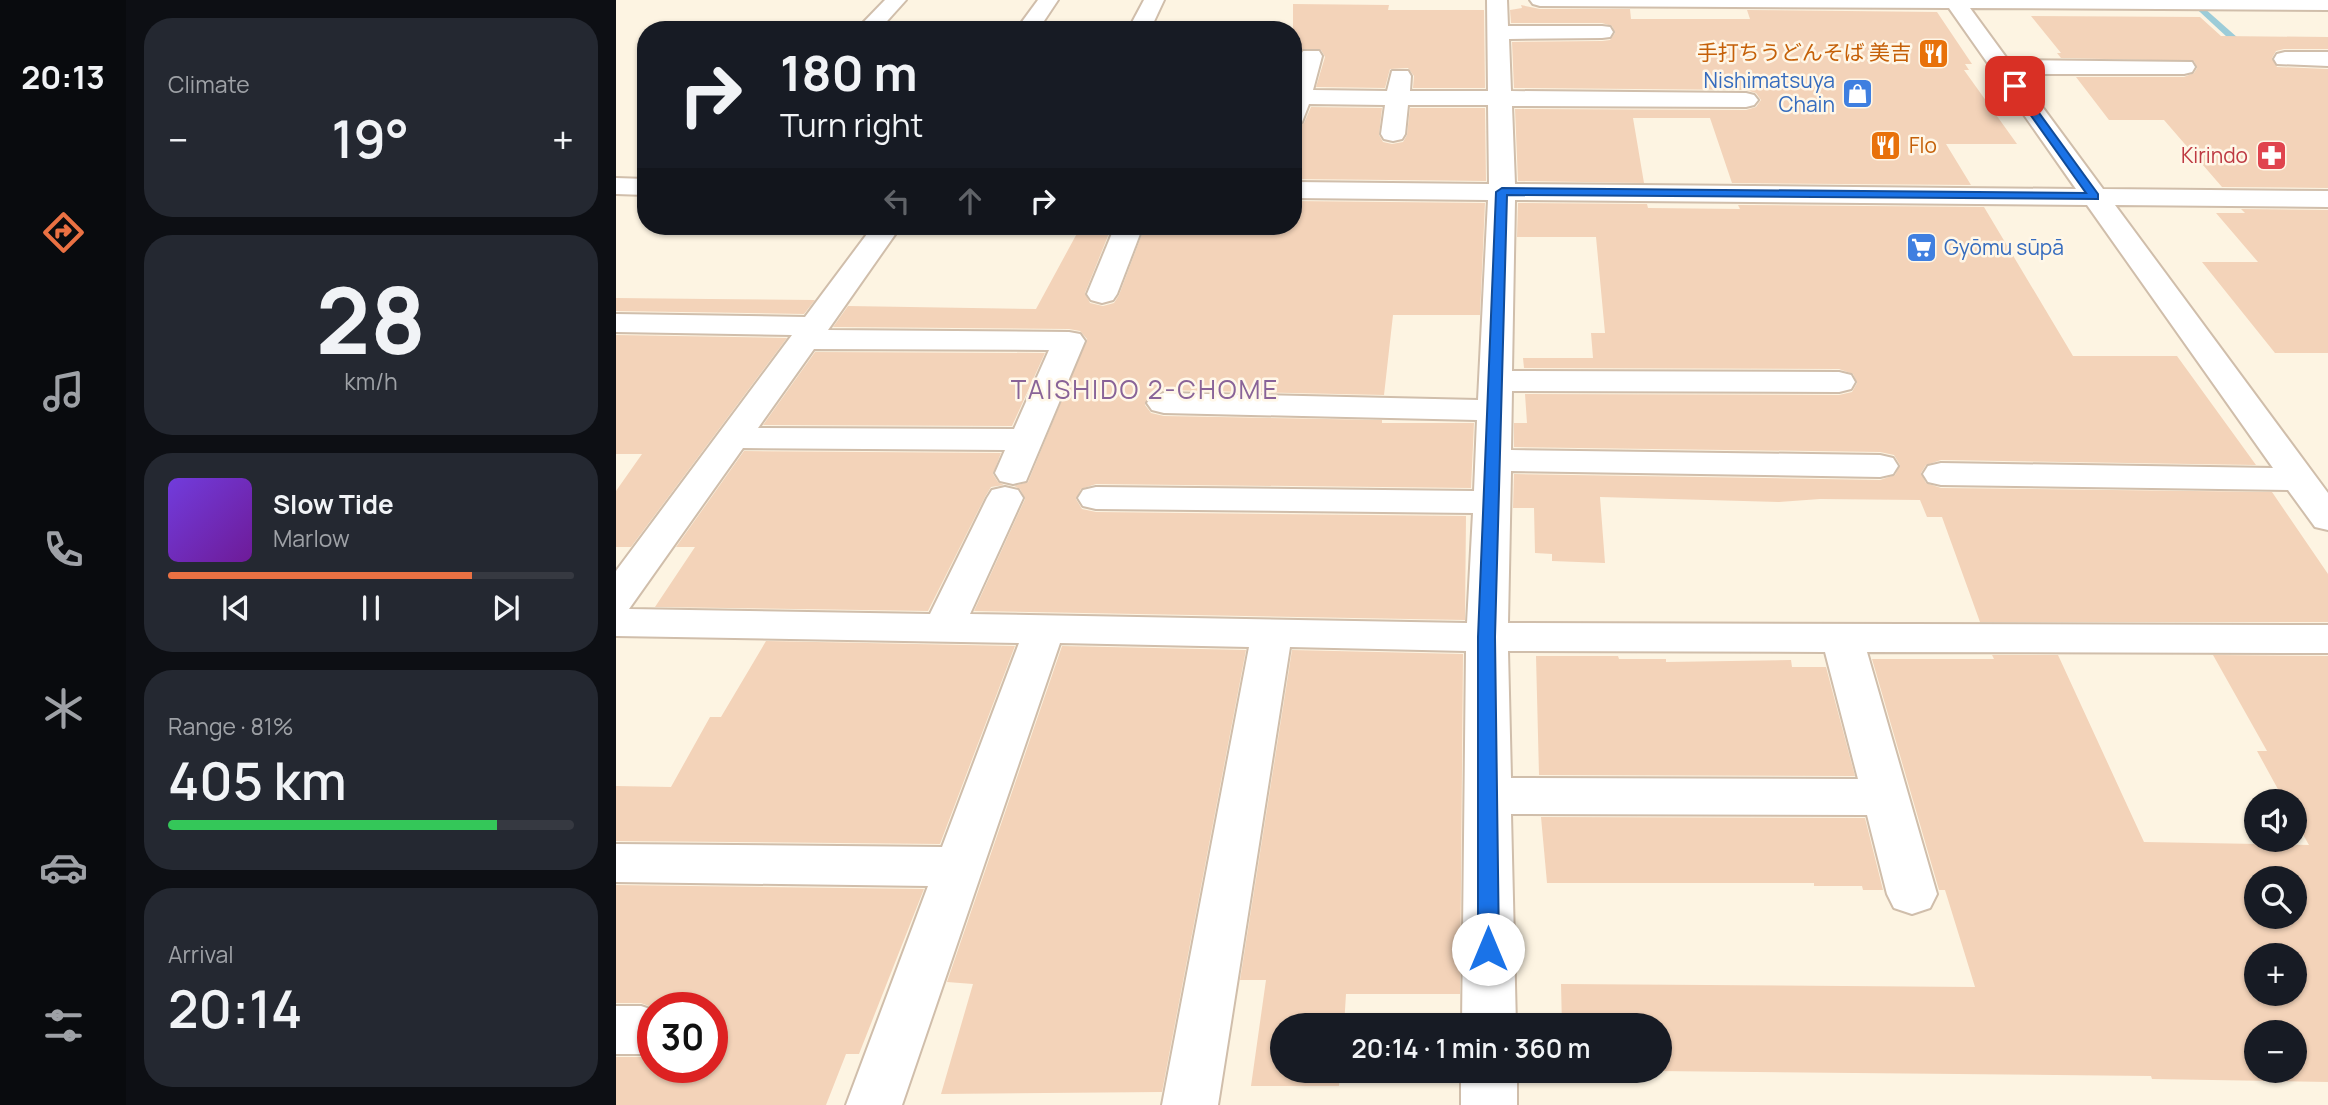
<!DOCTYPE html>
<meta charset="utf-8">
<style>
body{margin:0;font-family:Manrope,"Noto Sans JP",sans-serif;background:#242831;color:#f1f3f6;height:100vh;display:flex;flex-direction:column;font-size:26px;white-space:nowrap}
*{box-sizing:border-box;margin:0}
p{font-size:23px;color:#9ea1a6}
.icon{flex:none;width:38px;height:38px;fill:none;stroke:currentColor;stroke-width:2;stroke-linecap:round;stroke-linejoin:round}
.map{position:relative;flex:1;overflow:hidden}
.sheet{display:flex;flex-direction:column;gap:18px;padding:18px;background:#0d0f14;width:490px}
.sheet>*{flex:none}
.banner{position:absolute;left:21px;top:21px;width:665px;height:214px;border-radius:28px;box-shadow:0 2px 5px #0004;background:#171b24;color:#f1f3f6;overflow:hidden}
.tools{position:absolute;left:1628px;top:789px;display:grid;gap:14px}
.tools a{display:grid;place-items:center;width:63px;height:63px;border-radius:50%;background:#171b24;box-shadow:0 2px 5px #0004;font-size:35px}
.speed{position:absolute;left:21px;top:992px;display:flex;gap:14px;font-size:35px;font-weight:700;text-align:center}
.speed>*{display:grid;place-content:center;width:91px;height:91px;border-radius:50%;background:#171b24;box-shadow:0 2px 5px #0004;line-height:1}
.speed .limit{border:10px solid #d22;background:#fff;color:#111}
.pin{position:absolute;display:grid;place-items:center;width:60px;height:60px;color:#fff;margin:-30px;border-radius:14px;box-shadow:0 4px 10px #0006}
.me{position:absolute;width:77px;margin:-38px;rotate:0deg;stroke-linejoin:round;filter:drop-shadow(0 0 5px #0008)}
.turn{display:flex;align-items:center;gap:24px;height:147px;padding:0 28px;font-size:32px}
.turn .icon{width:91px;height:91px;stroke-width:2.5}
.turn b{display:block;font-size:49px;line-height:60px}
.lanes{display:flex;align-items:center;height:66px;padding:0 28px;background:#0003;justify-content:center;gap:35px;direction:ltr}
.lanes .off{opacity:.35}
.big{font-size:52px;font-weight:600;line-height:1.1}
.sheet .tile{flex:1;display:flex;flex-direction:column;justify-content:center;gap:10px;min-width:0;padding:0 24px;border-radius:28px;background:#242831}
.sheet .dial{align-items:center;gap:0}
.dial b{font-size:91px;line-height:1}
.song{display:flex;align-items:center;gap:21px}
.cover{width:84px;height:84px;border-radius:10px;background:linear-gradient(135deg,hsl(260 70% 55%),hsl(280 70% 35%))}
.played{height:7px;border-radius:4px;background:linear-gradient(90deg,#ea7143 75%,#363941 75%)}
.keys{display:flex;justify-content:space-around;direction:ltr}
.heat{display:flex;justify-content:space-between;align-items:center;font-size:38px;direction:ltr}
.charge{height:10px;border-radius:5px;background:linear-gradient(90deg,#34c759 81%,#363941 0)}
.trip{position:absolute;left:654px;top:1013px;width:402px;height:70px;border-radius:35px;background:#171b24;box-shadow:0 2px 5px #0004;font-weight:600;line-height:70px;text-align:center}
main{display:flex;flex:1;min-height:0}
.dock{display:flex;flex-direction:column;width:126px;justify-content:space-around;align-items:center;background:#090b0e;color:#9ea1a6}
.dock .icon{width:49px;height:49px}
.dock .active{color:#ea7143}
.dock b{font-size:32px;color:#f1f3f6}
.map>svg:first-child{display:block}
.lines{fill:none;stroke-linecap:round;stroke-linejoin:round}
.stream{fill:#9cccd8;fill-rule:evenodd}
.building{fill:#f3d3b9;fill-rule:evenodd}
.minor-casing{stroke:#d0beab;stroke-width:4}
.minor{fill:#fff;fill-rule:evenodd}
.route{fill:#1a73e8;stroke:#114b97;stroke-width:2}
.labels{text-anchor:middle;stroke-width:5;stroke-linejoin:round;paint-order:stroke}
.far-food-label{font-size:21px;fill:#c56008;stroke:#fff7e8;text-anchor:end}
.far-shop-label{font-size:21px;fill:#366cbe;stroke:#fff7e8;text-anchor:end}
.far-health-label{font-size:21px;fill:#be3a42;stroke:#fff7e8;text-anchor:end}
.neighbourhood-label{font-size:26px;letter-spacing:2px;fill:#896398;stroke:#fff7e8}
</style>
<main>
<nav class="dock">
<b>20:13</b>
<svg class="icon active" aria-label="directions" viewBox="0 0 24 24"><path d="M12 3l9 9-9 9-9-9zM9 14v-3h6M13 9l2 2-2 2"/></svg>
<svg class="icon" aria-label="music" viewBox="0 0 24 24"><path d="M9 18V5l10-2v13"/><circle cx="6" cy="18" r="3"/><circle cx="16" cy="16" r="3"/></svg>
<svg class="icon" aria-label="phone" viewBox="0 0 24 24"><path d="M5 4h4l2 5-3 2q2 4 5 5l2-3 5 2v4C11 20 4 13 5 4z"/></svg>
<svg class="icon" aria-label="climate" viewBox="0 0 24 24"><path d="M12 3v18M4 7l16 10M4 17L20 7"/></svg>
<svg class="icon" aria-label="car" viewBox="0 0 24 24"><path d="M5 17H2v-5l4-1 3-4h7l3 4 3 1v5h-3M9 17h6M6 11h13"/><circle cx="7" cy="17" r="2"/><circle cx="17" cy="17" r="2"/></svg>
<svg class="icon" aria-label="filters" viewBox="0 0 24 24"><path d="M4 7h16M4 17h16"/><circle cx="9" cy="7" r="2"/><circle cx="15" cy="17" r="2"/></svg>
</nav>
<section class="sheet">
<div class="tile"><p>Climate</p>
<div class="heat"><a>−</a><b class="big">19°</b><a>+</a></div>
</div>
<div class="tile dial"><b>28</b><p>km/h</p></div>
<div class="tile">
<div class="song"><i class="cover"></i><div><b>Slow Tide</b><p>Marlow</p></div></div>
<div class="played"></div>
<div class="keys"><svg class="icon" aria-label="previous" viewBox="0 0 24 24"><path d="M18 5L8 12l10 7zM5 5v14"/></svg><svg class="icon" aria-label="pause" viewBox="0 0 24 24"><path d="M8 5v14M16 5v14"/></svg><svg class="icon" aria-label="next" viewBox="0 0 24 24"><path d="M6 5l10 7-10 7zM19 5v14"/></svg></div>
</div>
<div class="tile"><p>Range · 81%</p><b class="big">405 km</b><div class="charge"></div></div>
<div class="tile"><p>Arrival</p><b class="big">20:14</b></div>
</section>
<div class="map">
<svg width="1712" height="1105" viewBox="0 0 1712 1105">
<rect width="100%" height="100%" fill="#fdf4e2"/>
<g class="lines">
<polygon class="stream" points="1571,0 1579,0 1631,46 1631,50 1625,50"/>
</g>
<g class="building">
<polygon points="677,4 773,5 772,10 868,10 869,88 797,88 798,76 792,68 774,69 769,88 700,87 709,57 705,50 685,50 677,66"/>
<polygon points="905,5 924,9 1014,9 1015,19 1134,19 1131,10 1321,12 1356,64 1349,64 1353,70 1348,70 1401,144 1330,144 1355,185 1116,183 1094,118 1017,118 1028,183 902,181 899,109 1130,110 1140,107 1145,100 1140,93 1130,90 898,88 896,42 986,41 994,40 999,33 996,26 986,23 895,23 894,10 906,8"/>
<polygon points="1415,16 1584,17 1605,36 1712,37 1712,49 1668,49 1660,51 1656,58 1661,67 1712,69 1712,188 1606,187 1548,120 1493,120 1460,77 1568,77 1578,73 1581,68 1578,61 1445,58 1441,53 1445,53"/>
<polygon points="695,107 766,108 763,135 767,142 776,144 787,142 791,135 794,108 869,108 870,181 677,179 677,126 688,123"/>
<polygon points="677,201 869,203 864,315 777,315 768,395 548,390 534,394 529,405 535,413 548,416 766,420 766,423 858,423 855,488 480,484 465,489 460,499 466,509 480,512 850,516 849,620 358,611 409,499 404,489 398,486 412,482 471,339 464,331 453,329 217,327 232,306 420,309 465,226 496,226 469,293 474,303 487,306 498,303 503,295 529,226 677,226"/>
<polygon points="902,203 1031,204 1032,208 1124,209 1122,205 1368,207 1457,356 1561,356 1640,465 1325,460 1310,465 1305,473 1310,483 1325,488 1656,492 1712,574 1712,622 1364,622 1326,517 1311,517 1304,500 1204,499 1163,502 984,497 989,563 936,561 936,554 919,553 918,508 897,508 898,474 1264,480 1279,475 1284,465 1278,455 1264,452 898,447 898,423 911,423 909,394 1223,395 1236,392 1241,383 1237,374 1223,369 908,368 907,358 977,358 975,333 989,333 980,237 901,237"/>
<polygon points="1625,209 1712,210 1712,353 1659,353 1586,262 1642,262 1600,213 1629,213"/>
<polygon points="0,298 93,299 199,300 188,314 0,311"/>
<polygon points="0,335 171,338 15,547 0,547 0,491 26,454 0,454"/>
<polygon points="199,352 429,353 396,426 147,425"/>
<polygon points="128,451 385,453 377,474 382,482 388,485 375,487 369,497 312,611 39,607 79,547 60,547"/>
<polygon points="150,641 399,646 324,844 0,841 0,786 55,787 94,717 105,717"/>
<polygon points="446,646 630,650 546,1092 325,1094 357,984 331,982"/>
<polygon points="676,650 847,654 844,994 730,994 728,1026 667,1026 667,1071 724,1071 723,1086 635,1086 650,980 624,980"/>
<path d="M1376,655H1442L1528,842L1693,845L1678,819V802H1669L1641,751H1651L1597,655L1712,656V1082L1536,1079L1535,1076L1039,1071H1045V1026H946L945,984L1359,987L1329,890H1323L1256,659H1378ZM1640,878H1678V917H1640ZM1640,956H1678V994H1640ZM1640,1032H1678V1071H1640Z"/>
<polygon points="920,656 1002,656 1003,659 1050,659 1050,662 1175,660 1176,667 1210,667 1239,776 923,775"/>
<polygon points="925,817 1249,818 1267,890 1247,890 1246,886 1198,886 1198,883 931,883"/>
<polygon points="0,885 308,889 243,1054 230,1054 210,1105 0,1105 0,1057 25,1057 37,1053 37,1068 96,1068 96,1008 38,1008 25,1003 0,1003"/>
</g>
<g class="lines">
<defs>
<g id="minor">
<polygon points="269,0 290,0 263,30 240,30"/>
<polygon points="422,0 442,0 422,30 400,30"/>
<polygon points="528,0 548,0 534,30 512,30"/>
<path d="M871,0H891L892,26H986L994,27L997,32L994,37L986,38L893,39L895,91L1130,93L1138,95L1142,100L1138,105L1130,107L896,106L899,184L1460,189L1333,8L924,6L917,4L914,0H1712V10L1354,8L1392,60L1576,62L1579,67L1576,72L1568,74H1402L1487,189L1712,191V207L1499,205L1712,493V530L1699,527L1672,490L1325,485L1312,482L1307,474L1312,466L1325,463L1657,468L1471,205L899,200L896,371L1223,372L1235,375L1239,382L1235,389L1223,392L896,391L895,450L1264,455L1277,458L1282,466L1277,474L1264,477L895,471L892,623L1712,625V653L1251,652L1321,894L1314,908L1296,914L1278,908L1271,894L1251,815L895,814L900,1026H846L850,651L674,647L602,1105H546L633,647L444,643L286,1105H230L312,886L0,882V844L326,847L403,643L0,636V571L176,335L0,332V314L189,317L257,226H285L212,330L453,332L464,334L469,341L410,481L397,484L384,481L379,473L389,450L127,448L13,609L314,614L371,498L376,490L389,487L402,490L407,498L354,614L851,623L857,513L480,509L467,506L462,498L467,490L480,487L858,491L861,420L548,413L536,410L531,403L536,396L548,393L862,400L872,200L677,198V182L873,184L872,105H792L789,134L786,139L777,141L768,139L765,134L769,105L693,104L686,122L677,124C677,100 673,72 687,51H703L706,56L697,90L771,91L776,71H792L795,76L794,91H872ZM198,349L433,350L398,429L142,428ZM892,651L1209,652L1242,779L895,778Z"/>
<polygon points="1669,52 1712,52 1712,66 1661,64 1658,59 1661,54"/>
<polygon points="0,178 30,179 30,195 0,194"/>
<polygon points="499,226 527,226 501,294 497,300 486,303 475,300 471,294"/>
<polygon points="0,1006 25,1006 37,1010 37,1050 25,1054 0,1054"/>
<rect x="845" y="1071" width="56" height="34"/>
</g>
</defs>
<use href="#minor" class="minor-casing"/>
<use href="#minor" class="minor"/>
</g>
<polygon class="route" points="1396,84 1402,84 1482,194 1482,199 891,195 879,637 883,949 880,955 872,958 865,955 862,949 862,637 880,192 886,188 1470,193 1394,86"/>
<defs>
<symbol id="restaurant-square" viewBox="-11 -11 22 22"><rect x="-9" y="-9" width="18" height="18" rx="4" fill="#e8710a" stroke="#fff7e8"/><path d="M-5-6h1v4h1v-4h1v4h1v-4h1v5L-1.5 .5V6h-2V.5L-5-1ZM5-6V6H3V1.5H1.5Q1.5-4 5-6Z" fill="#fff"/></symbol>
<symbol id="shop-square" viewBox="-11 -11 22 22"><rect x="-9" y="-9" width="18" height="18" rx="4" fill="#3f7fe0" stroke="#fff7e8"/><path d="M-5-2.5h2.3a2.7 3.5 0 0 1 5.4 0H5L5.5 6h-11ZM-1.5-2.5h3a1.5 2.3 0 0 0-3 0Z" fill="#fff"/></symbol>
<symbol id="pharmacy-square" viewBox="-11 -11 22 22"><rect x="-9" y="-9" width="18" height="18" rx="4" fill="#e0444e" stroke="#fff7e8"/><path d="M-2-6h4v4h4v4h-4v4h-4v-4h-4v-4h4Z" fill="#fff"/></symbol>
<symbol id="supermarket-square" viewBox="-11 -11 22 22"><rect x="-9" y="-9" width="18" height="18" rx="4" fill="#3f7fe0" stroke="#fff7e8"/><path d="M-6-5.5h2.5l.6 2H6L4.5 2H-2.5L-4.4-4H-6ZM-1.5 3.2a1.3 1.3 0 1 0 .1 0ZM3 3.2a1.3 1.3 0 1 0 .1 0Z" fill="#fff"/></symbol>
</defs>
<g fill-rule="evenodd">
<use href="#restaurant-square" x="1300" y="36" width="35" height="35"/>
<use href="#shop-square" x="1224" y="76" width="35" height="35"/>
<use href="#restaurant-square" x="1252" y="128" width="35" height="35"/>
<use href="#pharmacy-square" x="1638" y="138" width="35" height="35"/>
<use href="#supermarket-square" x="1288" y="230" width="35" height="35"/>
</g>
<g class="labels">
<g class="far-food-label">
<text x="1295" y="60">手打ちうどんそば 美吉</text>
<text x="1293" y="153" text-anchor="start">Flo</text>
</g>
<g class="far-shop-label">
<text x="1219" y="88">Nishimatsuya<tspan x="1219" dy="24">Chain</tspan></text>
<text x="1328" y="255" text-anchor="start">Gyōmu sūpā</text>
</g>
<g class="far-health-label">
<text x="1632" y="163">Kirindo</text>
</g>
<g class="neighbourhood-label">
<text x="529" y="399">TAISHIDO 2-CHOME</text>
</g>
</g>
</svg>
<div class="tools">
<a><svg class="icon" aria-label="sound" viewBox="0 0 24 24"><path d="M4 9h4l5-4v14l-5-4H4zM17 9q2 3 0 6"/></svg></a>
<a><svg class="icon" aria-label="search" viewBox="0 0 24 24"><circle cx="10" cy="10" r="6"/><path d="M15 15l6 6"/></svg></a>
<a>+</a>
<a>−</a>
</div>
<div class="speed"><div class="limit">30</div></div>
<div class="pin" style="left:1399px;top:86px;background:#d93025"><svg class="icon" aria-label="arrive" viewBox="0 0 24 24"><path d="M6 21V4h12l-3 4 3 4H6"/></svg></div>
<svg class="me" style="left:872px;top:949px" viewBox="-20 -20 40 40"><circle r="19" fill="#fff"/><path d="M0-13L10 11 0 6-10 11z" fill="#1a73e8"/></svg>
<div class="trip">20:14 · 1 min · 360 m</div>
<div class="banner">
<div class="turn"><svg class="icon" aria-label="right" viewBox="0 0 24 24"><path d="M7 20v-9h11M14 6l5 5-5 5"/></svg><div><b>180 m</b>Turn right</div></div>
<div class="lanes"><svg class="icon off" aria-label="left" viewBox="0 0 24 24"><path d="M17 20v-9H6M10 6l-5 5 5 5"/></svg><svg class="icon off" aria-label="ahead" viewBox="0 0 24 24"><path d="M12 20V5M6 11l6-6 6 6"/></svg><svg class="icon" aria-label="right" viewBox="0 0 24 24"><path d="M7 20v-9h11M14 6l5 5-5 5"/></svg></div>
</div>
</div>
</main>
